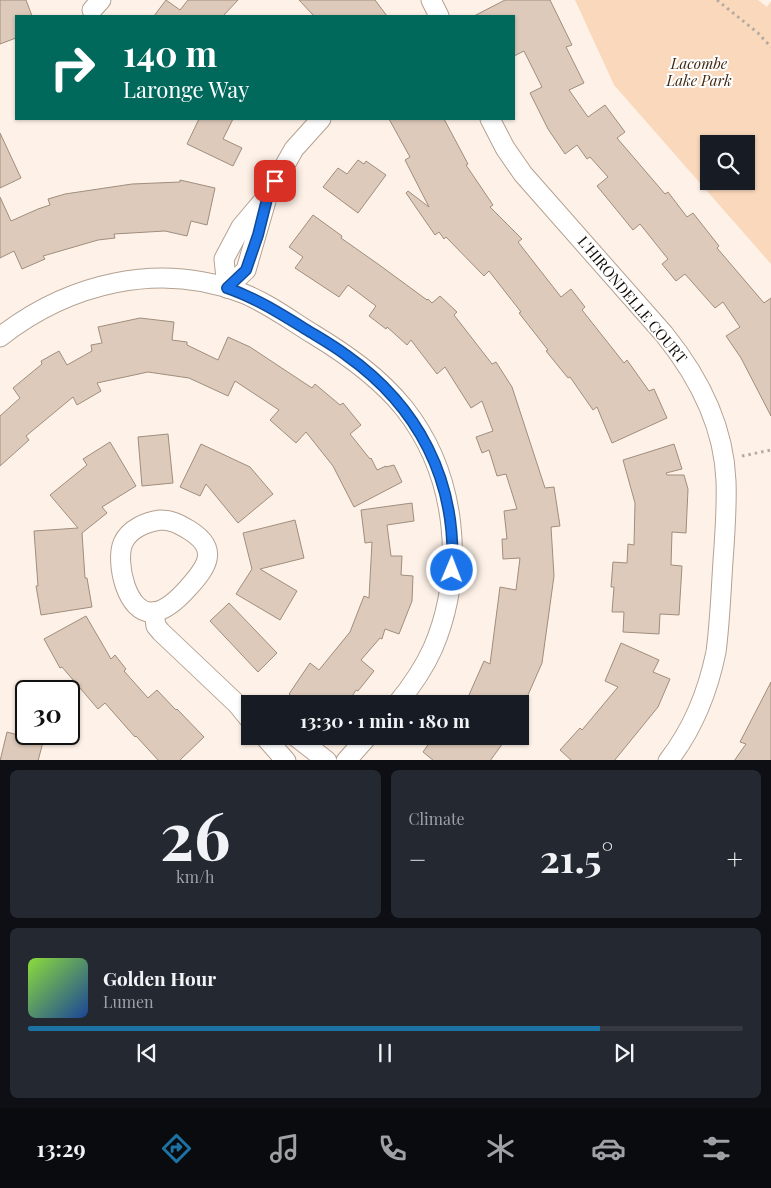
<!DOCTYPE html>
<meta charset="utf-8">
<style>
body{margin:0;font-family:"Playfair Display",serif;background:#242831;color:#f1f3f6;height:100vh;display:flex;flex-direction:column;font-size:19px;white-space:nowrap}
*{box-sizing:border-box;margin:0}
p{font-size:16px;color:#9ea1a6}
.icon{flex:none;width:28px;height:28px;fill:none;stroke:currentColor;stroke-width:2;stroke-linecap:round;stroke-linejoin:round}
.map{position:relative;height:760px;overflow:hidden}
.drawer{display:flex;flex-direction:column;gap:10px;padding:10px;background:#0d0f14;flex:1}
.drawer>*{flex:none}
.guide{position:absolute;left:15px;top:15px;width:500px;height:105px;border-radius:0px;box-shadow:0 1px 4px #0004;background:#00695c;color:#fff;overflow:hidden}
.controls{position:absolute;left:700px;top:135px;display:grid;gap:10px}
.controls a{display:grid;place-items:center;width:55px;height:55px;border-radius:0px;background:#171b24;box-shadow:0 1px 4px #0004;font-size:25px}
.speed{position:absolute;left:15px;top:680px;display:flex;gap:10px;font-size:25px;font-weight:700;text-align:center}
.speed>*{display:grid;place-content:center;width:65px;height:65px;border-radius:50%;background:#171b24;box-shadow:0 1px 4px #0004;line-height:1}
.speed .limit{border:2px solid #111;border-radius:8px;background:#fff;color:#111}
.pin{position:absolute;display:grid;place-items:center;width:42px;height:42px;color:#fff;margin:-21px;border-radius:10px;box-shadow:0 2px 8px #0006}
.me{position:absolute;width:55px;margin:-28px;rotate:1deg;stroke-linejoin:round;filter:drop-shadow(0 0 4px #0008)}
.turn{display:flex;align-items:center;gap:18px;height:105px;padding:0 25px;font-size:22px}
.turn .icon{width:65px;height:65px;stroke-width:2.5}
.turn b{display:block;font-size:35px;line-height:42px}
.big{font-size:38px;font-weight:700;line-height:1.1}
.drawer .card{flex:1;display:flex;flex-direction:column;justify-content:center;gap:8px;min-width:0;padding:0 18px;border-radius:8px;background:#242831}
.drawer .dial{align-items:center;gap:0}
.dial b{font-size:65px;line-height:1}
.song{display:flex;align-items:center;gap:15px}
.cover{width:60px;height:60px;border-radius:8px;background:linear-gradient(135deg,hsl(90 70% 55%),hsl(220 70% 35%))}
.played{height:5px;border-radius:2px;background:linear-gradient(90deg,#1c73a3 80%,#363941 80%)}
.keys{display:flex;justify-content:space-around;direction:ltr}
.heat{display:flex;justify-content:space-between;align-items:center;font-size:28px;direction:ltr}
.drawer .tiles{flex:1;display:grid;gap:10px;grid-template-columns:1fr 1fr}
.card:last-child{grid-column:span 2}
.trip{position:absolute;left:241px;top:695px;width:288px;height:50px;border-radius:0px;background:#171b24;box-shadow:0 1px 4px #0004;font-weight:700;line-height:50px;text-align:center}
.dock{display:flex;height:80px;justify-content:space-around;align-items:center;background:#090b0e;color:#9ea1a6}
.dock .icon{width:35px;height:35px}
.dock .current{color:#1c73a3}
.dock b{font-size:22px;color:#f1f3f6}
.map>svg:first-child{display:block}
.green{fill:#fad8bb;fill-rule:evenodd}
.building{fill:#decaba;stroke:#9f8d7d}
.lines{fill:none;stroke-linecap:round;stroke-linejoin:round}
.minor-casing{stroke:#b4a191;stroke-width:21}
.path{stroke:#b5aaa2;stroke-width:3;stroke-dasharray:2.5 4;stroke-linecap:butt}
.minor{stroke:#fff;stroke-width:19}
.route-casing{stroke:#114b97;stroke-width:12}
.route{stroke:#1a73e8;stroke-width:9}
.labels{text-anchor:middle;stroke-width:4;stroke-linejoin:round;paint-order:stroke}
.park-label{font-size:15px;font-style:italic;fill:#42280f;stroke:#fff}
.street-label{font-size:15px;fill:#100a05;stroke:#fff}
</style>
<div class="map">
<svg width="771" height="761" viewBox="0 0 771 761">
<rect width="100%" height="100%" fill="#fef2e8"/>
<path class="green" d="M575,0H758L767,7L771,1V264L614,85ZM709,144H746V181H709Z"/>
<g class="building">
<polygon points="0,0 26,0 32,16 16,16 16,38 0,44"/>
<polygon points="166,0 180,10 188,0 238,0 223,16 154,16"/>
<polygon points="299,0 375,0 387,16 314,16"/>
<polygon points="505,0 550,0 572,45 566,47 584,83 569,90 588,117 605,105 625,132 617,138 665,194 668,192 687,217 693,213 719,246 717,248 764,303 771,298 771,416 741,358 726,336 740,327 723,302 715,308 685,274 676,281 662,264 668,259 640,224 633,230 597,186 608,177 590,157 587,159 577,145 565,154 548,129 530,93 542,87 524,51 514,56 514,16 474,16"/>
<polygon points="199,119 233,119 223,139 242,148 233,166 187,144"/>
<polygon points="389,119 444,119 468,164 466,165 493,205 490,207 522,239 518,242 561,297 571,289 585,307 582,310 624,363 627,360 649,391 654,389 667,418 612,443 597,407 593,410 570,377 568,378 546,351 548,350 519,313 521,312 489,271 484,276 446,237 444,239 439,232 435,235 406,193 408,191 429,207 405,160 410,157"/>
<polygon points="0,133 21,178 0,188"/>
<polygon points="358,160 364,164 366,161 386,175 358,213 323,187 338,168 347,174"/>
<polygon points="180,180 215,188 207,225 191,221 187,236 165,231 114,234 115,238 98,240 43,256 45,259 22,269 14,251 0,258 0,197 11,221 38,209 50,205 48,199 65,194 132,184 180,182"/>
<polygon points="313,215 342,236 341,238 378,264 427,300 428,299 432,303 440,296 457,312 454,315 492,364 496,362 512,387 545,488 554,487 560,526 551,527 554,576 542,663 524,704 465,704 484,661 490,664 500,587 516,590 520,558 503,559 502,539 507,539 504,511 517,509 506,474 497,476 489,450 482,453 476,437 493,431 482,401 471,408 445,367 437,374 411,340 407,345 387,327 386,329 369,316 376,306 348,285 339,297 295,268 303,257 289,247"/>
<polygon points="140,318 174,322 172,340 187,342 187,345 218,360 228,337 250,347 312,388 315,384 340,405 343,403 361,425 350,434 370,459 371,458 377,470 386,466 386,467 394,465 402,482 354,507 333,466 306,432 296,443 270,420 279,410 235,381 228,396 189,378 148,372 97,383 101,391 77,405 73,397 26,436 29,440 0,466 0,416 20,398 13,388 42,364 41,361 59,351 67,365 92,351 91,345 102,343 98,327"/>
<polygon points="168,434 173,483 142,486 138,437"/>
<polygon points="110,442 136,486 102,507 107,513 82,533 85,578 87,578 92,607 41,615 36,586 38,586 34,531 78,528 50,495 87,465 83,459"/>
<polygon points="201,444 250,467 273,494 238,523 206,484 200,496 180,487"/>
<polygon points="674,444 682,469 666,473 667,475 684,475 688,489 686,533 672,532 671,565 682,566 679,615 660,614 659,634 623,632 624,612 612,612 614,587 611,587 613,562 627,563 628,544 634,545 635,503 623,460"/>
<polygon points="412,503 414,521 387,525 391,556 402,556 401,575 413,576 412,601 399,634 385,629 382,639 380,638 361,660 374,671 358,691 356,690 347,704 304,704 289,694 310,663 319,670 350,632 364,596 369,598 372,542 365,543 361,510"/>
<polygon points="295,520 304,558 260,569 297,591 280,620 236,594 252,569 243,533"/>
<polygon points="229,603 277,653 258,672 210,621"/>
<polygon points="86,616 111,659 115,655 126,669 124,671 148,698 157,690 176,710 177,709 204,737 179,761 159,761 136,736 135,737 105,703 98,709 62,667 60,668 44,639"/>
<polygon points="621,643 659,660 653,672 670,679 658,707 614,761 572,761 560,750 580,728 582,730 618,687 605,681"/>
<polygon points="771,682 771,761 734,761 746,744 740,742"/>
<polygon points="7,732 43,742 38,761 0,761"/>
<polygon points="434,736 508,736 490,761 434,761 423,752"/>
</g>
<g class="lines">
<defs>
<g id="minor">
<polyline points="431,0 439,16"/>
<polyline points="92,10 101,0"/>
<path d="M490,119L505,148L523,174L664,334C698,376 724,425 726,481C727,508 725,534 723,561C721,591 720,622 716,652C708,691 693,729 668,761"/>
<polyline points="227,288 224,259 241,227 268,195 294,149 321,119"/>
<polyline points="227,288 246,270 266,201"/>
<path d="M0,337C69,283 159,261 242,293C268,303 290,320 313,334C346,354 379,377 404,408C457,475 466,570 433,648C424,668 411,687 397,704"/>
<path d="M160,520C172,520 179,524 189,530C220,549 207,567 188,588C180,597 166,611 153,612C127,615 115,562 123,543C129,529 146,522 160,520Z"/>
<polyline points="154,612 156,626 161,632 237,704 250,720"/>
<polyline points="264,736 286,761"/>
<polyline points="295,736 327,761"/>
<polyline points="346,761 368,736"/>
</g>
</defs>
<use href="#minor" class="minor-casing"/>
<g class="path">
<polyline points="717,0 758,33 771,47"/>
<polyline points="742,456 771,450"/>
</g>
<use href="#minor" class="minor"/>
</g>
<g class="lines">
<defs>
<path id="route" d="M275,181L268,195L258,235L246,270L227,288C256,298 281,314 307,330C320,338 334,346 346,355C418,406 457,480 452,570"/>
</defs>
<use href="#route" class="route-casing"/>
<use href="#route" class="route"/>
</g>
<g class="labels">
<g class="park-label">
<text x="699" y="69">Lacombe<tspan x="699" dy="17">Lake Park</tspan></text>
</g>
<g class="street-label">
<text transform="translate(632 300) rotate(50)" y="5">L'HIRONDELLE COURT</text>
</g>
</g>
</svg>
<div class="controls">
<a><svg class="icon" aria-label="search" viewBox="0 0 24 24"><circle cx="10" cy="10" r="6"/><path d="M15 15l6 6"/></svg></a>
</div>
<div class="speed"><div class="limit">30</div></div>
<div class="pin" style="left:275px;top:181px;background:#d93025"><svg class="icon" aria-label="arrive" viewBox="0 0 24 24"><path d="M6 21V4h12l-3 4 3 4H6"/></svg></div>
<svg class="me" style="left:452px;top:570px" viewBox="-20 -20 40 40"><circle r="17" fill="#1a73e8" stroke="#fff" stroke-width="3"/><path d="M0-11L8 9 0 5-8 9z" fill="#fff"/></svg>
<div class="trip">13:30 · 1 min · 180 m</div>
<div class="guide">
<div class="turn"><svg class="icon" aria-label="right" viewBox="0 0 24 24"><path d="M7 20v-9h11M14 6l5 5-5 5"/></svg><div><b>140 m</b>Laronge Way</div></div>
</div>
</div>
<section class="drawer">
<div class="tiles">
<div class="card dial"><b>26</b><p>km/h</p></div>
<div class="card"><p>Climate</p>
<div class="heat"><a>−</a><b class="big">21.5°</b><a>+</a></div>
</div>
<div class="card">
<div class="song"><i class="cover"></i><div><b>Golden Hour</b><p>Lumen</p></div></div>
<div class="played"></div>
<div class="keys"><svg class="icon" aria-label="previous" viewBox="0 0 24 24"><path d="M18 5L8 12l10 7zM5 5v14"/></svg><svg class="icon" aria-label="pause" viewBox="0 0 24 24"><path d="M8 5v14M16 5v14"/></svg><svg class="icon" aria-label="next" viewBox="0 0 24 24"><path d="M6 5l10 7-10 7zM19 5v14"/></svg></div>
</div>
</div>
</section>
<nav class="dock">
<b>13:29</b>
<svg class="icon current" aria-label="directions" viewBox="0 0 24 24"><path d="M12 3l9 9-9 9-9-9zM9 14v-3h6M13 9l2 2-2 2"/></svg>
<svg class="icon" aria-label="music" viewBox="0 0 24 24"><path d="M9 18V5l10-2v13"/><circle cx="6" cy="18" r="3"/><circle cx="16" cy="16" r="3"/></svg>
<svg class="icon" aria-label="phone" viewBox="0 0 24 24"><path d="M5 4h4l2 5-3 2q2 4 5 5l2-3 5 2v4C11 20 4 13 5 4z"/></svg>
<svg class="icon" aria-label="climate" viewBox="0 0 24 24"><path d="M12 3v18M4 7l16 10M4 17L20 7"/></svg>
<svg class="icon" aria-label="car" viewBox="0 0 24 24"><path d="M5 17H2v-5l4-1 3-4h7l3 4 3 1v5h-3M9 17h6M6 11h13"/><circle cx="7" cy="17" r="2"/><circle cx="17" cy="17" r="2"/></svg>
<svg class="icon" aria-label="filters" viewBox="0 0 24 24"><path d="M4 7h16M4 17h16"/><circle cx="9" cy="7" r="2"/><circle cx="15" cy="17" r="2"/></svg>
</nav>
